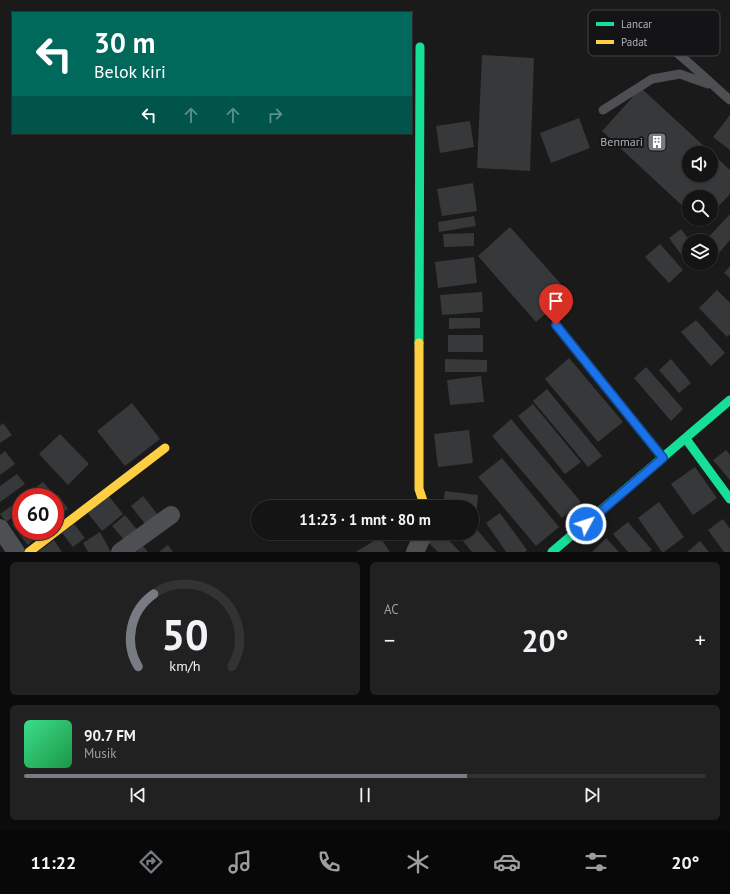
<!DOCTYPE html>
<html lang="id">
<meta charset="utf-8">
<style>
body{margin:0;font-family:"PT Sans",sans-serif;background:#212122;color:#f1f3f6;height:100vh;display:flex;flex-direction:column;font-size:15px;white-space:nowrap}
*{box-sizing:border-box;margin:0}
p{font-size:13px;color:#9d9ea0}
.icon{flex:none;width:22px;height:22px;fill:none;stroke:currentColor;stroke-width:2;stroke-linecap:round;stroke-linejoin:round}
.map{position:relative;height:552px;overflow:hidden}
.drawer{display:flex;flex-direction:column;gap:10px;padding:10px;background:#0b0b0b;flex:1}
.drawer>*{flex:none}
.hud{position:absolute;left:12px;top:12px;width:400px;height:122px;border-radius:0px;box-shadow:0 1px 3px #0004,0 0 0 1px #333334;background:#00695c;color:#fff;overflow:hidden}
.controls{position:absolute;left:682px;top:146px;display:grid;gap:8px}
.controls a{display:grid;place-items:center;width:36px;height:36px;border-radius:50%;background:#141414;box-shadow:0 1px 3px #0004,0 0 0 1px #333334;font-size:20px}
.speed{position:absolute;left:12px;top:488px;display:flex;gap:8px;font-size:20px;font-weight:700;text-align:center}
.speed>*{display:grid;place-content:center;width:52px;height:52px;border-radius:50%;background:#141414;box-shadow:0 1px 3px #0004,0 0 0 1px #333334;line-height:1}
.speed .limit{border:6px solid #d22;background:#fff;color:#111}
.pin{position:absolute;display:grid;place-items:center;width:34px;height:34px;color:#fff;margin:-41px -17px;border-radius:50% 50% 50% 0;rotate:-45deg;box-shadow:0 0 4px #0007}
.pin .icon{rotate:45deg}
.me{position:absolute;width:44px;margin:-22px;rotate:50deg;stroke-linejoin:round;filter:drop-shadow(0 0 3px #0008)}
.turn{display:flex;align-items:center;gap:14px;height:84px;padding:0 16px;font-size:18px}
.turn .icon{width:52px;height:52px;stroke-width:2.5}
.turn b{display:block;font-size:28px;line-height:34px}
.lanes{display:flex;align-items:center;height:38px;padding:0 16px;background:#0003;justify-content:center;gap:20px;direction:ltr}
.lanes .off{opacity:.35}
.big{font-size:30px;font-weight:700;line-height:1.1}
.drawer .card{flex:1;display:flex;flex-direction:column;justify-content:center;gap:6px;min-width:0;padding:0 14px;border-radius:6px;background:#212122}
.drawer .dial{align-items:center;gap:0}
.dial svg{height:104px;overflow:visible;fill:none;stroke:#333334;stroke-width:7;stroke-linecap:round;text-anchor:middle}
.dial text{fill:#f1f3f6;stroke:none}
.song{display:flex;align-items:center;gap:12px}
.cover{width:48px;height:48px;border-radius:6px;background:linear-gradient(135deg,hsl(150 70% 55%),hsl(140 70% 35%))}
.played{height:4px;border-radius:2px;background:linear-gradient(90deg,#787c82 65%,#333334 65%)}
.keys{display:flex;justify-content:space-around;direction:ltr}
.heat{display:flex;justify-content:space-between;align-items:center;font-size:22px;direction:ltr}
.drawer .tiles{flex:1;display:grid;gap:10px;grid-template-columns:1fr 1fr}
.card:last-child{grid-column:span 2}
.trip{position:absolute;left:251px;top:500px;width:228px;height:40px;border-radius:20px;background:#141414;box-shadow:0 1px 3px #0004,0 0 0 1px #333334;font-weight:700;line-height:40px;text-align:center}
.dock{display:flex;height:64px;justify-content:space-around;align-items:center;background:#080808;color:#9d9ea0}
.dock .icon{width:28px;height:28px}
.dock .selected{color:#787c82}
.dock b{font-size:18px;color:#f1f3f6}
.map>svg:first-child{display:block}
.building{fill:#37383a;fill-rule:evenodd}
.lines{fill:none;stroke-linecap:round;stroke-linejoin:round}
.lane{stroke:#4e4f53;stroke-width:9}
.street{stroke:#4e4f53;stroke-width:18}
.fast{stroke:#16e098;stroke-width:9}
.slow{stroke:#ffcf43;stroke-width:9}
.route-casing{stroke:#114b97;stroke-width:10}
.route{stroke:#1a73e8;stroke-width:7}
.labels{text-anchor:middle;stroke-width:4;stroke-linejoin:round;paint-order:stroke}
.poi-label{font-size:12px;fill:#abb1ba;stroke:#141416;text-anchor:end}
.key{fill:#141416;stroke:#414347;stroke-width:1}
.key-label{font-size:11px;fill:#abb1ba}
</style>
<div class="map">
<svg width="730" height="552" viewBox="0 0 730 552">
<rect width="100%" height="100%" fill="#1a1a1a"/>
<g class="building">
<polygon points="482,55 534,58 530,171 477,168"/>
<path d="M641,88L730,170V194L711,214V197H689V212L602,131ZM689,153H711V175H689Z"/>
<polygon points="730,115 730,150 713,137"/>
<polygon points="579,118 590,148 551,163 540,133"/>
<polygon points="470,121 474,147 440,153 436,126"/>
<polygon points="473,183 477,211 442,216 437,189"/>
<polygon points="730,214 730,240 719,253 711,246 711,241 705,241"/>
<polygon points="474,216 476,226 439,232 438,222"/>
<polygon points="696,219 706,219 702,224"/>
<polygon points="510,227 569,293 536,322 478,256"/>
<polygon points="681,229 690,241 689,259 686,261 669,238"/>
<polygon points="474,233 474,246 444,247 443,234"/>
<polygon points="660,244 683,270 669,283 645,257"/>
<polygon points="474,257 477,283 438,288 435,262"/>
<polygon points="730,266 730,278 724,273"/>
<polygon points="717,290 730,303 730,334 727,337 699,308"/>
<polygon points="482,292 483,312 442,315 440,295"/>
<polygon points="449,318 480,318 480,328 449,329"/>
<polygon points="696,320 725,353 711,366 681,332"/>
<rect x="448" y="335" width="35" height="17"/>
<polygon points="569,358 623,422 598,442 545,379"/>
<polygon points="445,359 487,360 487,372 445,372"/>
<polygon points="671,359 691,383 679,393 659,370"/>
<polygon points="646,367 683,409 671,421 634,378"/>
<polygon points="481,376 484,402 450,405 447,380"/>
<polygon points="547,389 602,456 588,467 533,401"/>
<polygon points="132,403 160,439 125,466 97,431"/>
<polygon points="533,404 581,462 565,474 518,416"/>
<polygon points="511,419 581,502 562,518 492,436"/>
<polygon points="3,423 12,435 0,443 0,426"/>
<polygon points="469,430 473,463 438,467 434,434"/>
<polygon points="60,434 89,464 68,485 39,454"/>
<polygon points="726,450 730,455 730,480 713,460"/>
<polygon points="5,451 15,464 0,475 0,455"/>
<polygon points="502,458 559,527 536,546 478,477"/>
<polygon points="695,467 717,498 693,515 671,484"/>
<polygon points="17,474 25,484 0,502 0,486"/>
<polygon points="43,482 50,490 40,497 23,497"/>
<polygon points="445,491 478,495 476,517 472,516 472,507 443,507"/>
<polygon points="58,495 68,509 55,517 55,497"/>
<polygon points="108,495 123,514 102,531 87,512"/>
<polygon points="143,496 158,515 146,525 131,506"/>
<polygon points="21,499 21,511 6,522 0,514"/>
<polygon points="659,502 684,537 664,552 662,552 638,518"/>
<polygon points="500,513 527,550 525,552 506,552 486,523"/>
<polygon points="125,515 139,532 126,542 112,526"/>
<polygon points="21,518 21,531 42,531 28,545 12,525"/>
<polygon points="723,519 730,529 730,552 724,552 708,530"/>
<polygon points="628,522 652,550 649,552 628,552 613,534"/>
<polygon points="74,524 85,538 73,547 62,533"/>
<polygon points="472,524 496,552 472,552 456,533 472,533"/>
<polygon points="100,532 111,552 88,552 83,543"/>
<polygon points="433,533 442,533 460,552 438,552 426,540"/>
<polygon points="380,537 390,552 356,552"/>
<polygon points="606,538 619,552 592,552"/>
<polygon points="54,540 62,552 38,552"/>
<polygon points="700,541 709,552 687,552"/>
<polygon points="168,545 173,552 159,552"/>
<polygon points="143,546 148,552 136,552"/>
</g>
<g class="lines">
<g class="lane">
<path d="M594,35C603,32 614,26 623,25C652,22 708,82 730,100"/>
<polyline points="603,110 652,79 680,74 708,84"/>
<polyline points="556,325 663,458"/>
</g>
<g class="street">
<polyline points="0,528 16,552"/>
<polyline points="120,552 171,515"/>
<polyline points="415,552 424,533"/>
</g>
<g class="fast">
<polyline points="419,343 420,47"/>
<polyline points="686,439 730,499"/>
<polyline points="552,552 730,400"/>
</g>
<g class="slow">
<polyline points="419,343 419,489 425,507"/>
<polyline points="29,552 165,448"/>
</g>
</g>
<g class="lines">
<defs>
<polyline id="route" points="556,325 663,458 586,524"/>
</defs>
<use href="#route" class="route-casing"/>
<use href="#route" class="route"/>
</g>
<defs>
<symbol id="building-square" viewBox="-11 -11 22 22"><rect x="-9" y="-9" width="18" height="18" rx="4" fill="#787c82" stroke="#141416"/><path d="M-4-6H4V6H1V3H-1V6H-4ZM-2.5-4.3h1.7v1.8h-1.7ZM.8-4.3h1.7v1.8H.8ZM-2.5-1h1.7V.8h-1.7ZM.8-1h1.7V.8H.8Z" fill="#fff"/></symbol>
</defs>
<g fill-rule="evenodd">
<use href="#building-square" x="646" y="131" width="22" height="22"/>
</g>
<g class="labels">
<g class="poi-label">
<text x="643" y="146">Benmari</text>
</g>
</g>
<rect x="588" y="10" width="132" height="46" rx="6" class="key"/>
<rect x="596" y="22" width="18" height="4" fill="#16e098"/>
<rect x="596" y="40" width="18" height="4" fill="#ffcf43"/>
<g class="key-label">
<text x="621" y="28">Lancar</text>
<text x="621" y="46">Padat</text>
</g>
</svg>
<div class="controls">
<a><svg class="icon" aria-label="sound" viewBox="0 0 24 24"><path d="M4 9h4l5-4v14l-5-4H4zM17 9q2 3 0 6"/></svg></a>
<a><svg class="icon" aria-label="search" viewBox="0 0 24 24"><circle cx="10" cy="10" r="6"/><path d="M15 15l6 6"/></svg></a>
<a><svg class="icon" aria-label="layers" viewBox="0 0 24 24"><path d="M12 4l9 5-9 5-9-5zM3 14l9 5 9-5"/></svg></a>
</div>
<div class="speed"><div class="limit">60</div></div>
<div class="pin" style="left:556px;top:325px;background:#d93025"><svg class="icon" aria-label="arrive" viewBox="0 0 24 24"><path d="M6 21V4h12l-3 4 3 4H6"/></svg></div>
<svg class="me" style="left:586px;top:524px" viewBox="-20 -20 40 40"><circle r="17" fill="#1a73e8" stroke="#fff" stroke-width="3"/><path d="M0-11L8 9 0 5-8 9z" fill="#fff"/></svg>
<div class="trip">11:23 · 1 mnt · 80 m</div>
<div class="hud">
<div class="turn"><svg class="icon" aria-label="left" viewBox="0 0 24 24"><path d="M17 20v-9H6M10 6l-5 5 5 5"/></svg><div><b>30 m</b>Belok kiri</div></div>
<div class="lanes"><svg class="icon" aria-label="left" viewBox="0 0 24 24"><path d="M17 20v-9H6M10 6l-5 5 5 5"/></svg><svg class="icon off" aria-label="ahead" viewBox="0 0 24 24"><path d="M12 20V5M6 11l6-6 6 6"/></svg><svg class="icon off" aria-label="ahead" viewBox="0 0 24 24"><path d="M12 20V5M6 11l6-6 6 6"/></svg><svg class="icon off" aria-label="right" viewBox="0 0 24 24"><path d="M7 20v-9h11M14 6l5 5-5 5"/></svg></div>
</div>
</div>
<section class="drawer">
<div class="tiles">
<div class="card dial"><svg viewBox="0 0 100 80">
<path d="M14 69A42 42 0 1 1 86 69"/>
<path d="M14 69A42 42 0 0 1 26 13" stroke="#787c82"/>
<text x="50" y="56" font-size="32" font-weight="700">50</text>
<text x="50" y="72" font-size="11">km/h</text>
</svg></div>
<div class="card"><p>AC</p>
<div class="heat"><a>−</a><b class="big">20°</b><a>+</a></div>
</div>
<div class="card">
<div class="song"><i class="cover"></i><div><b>90.7 FM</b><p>Musik</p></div></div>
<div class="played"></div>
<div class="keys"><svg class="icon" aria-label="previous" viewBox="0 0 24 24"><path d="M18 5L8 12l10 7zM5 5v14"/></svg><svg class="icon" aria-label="pause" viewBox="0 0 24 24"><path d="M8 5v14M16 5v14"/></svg><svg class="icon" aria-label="next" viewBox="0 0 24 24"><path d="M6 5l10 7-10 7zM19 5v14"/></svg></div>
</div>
</div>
</section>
<nav class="dock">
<b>11:22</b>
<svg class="icon selected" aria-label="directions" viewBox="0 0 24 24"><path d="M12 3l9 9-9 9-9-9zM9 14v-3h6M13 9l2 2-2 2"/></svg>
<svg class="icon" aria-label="music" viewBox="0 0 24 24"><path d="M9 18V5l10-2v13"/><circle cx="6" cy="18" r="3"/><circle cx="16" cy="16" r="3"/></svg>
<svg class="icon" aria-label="phone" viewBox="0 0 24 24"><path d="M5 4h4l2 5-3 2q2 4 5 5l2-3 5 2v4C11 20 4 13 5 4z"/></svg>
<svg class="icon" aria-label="climate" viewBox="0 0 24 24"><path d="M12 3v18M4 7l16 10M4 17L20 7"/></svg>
<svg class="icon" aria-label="car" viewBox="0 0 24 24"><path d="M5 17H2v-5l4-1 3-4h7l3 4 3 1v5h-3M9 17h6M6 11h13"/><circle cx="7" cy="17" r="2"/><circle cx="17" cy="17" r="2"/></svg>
<svg class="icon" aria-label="filters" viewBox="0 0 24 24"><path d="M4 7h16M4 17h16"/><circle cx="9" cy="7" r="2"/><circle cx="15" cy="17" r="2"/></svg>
<b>20°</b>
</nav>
